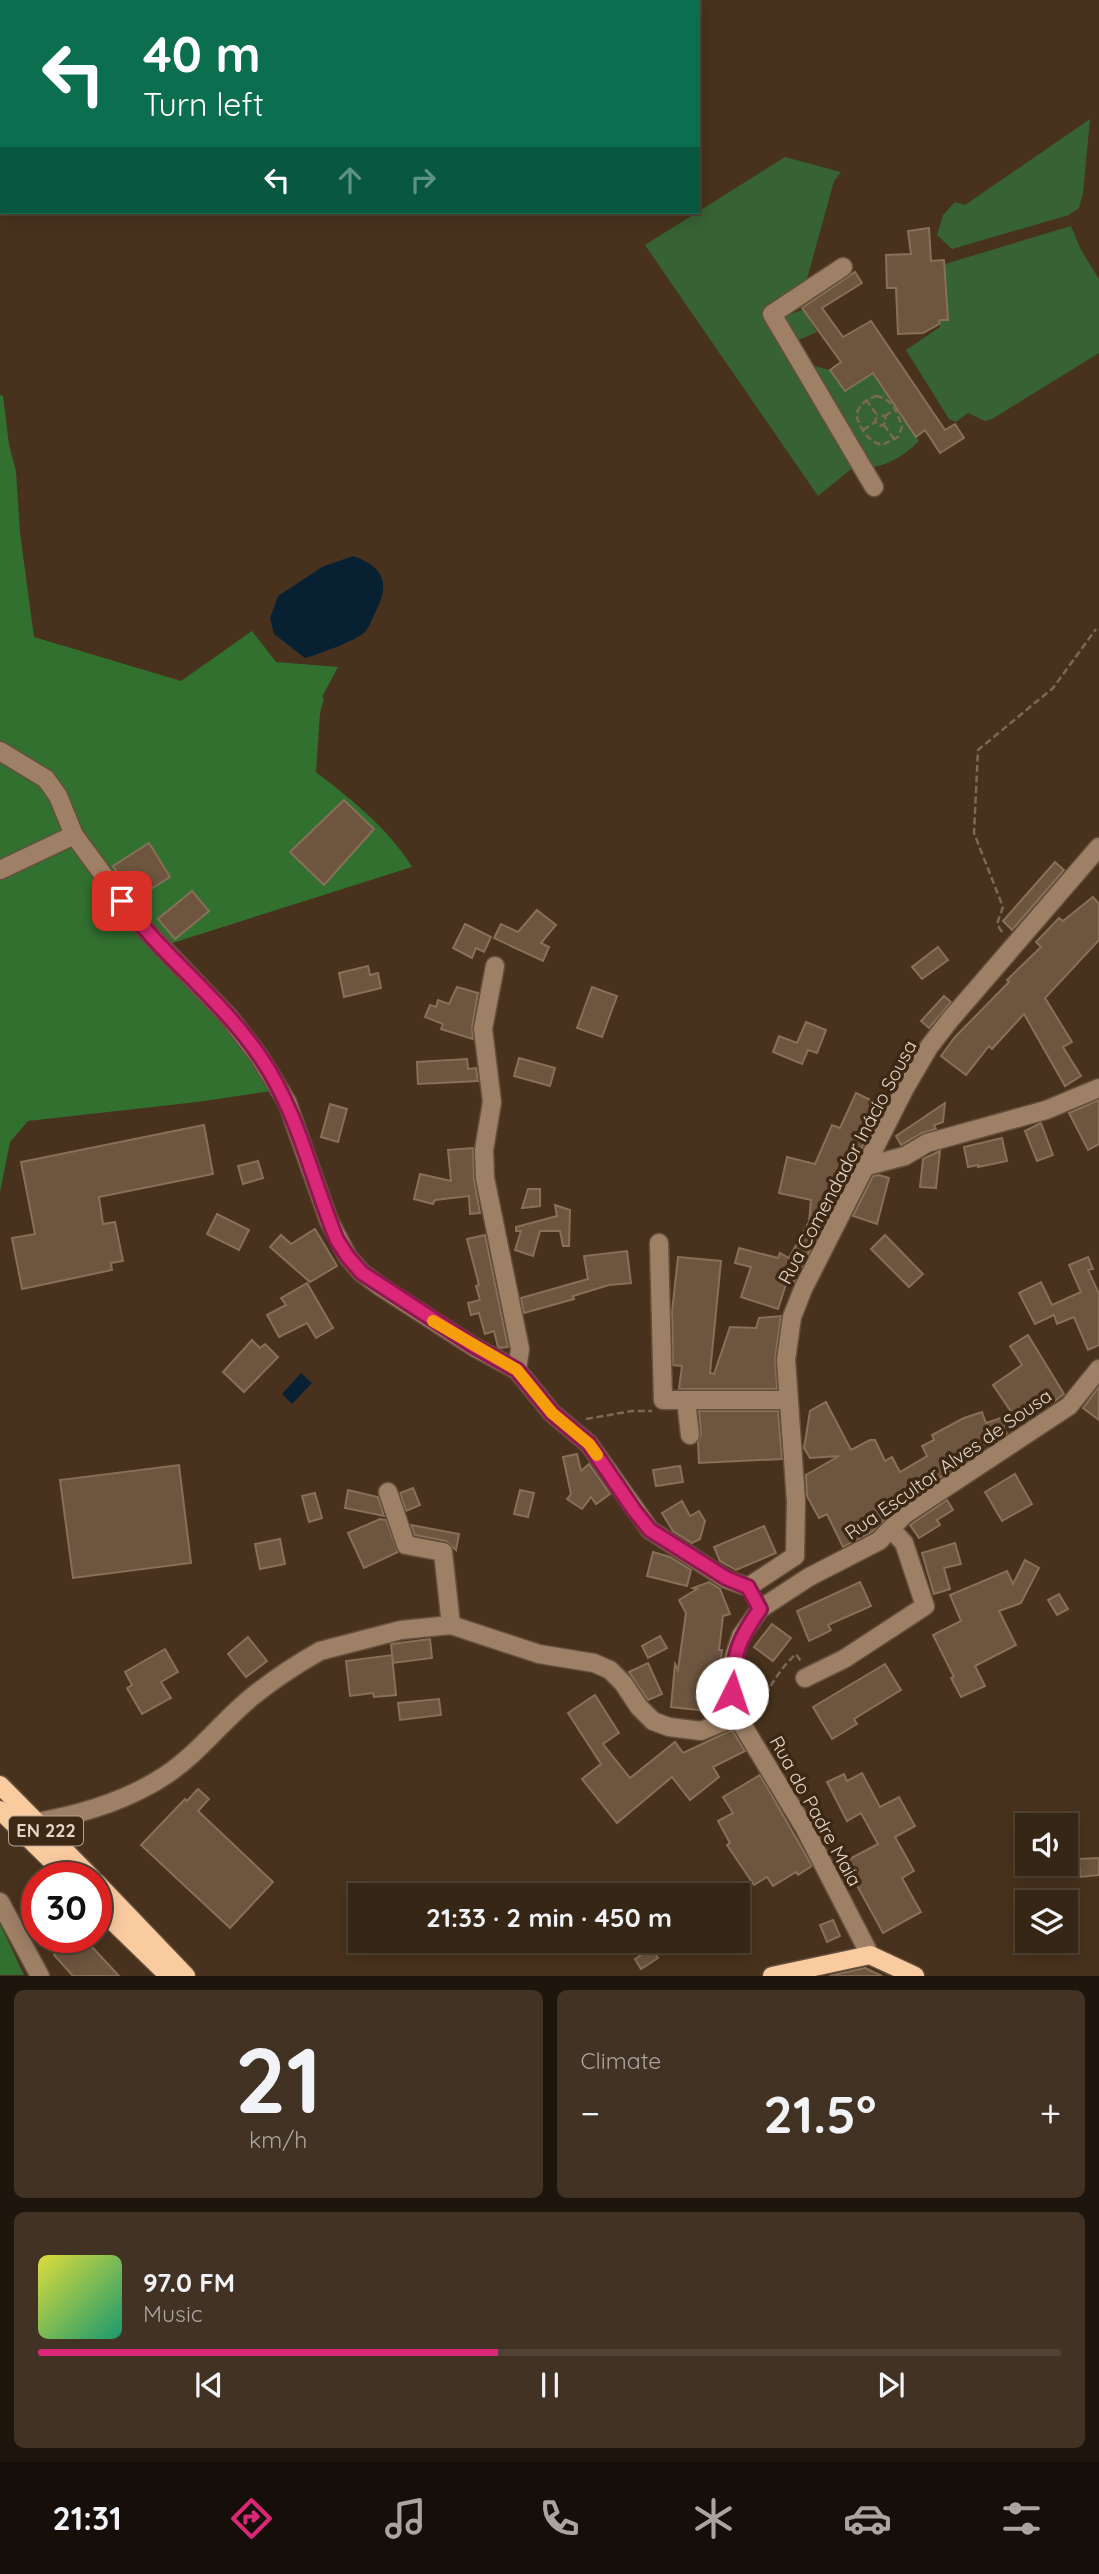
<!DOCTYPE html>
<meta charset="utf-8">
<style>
body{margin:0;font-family:Quicksand,sans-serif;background:#413223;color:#f1f3f6;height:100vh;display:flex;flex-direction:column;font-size:26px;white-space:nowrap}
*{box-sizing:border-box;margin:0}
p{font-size:23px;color:#aaa5a1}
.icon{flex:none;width:38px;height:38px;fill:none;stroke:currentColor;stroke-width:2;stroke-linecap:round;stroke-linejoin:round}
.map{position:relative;height:1976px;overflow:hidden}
.sheet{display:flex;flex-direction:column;gap:14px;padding:14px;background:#1e150c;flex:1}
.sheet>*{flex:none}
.hud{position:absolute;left:0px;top:0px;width:700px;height:214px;box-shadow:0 4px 18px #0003,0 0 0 2px #504335;background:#0b6e4f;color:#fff;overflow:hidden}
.buttons{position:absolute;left:1015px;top:1813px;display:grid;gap:14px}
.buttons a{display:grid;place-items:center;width:63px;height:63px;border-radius:0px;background:#362616;box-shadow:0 4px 18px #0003,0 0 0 2px #504335;font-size:35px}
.speed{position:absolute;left:21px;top:1862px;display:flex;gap:14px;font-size:35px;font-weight:700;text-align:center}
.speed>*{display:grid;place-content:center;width:91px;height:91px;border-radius:50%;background:#362616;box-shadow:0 4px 18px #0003,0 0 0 2px #504335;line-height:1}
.speed .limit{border:10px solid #d22;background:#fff;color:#111}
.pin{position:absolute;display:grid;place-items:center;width:60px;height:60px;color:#fff;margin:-30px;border-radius:14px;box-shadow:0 4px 10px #0006}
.me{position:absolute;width:77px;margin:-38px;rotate:4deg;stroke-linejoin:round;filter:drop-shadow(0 0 5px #0008)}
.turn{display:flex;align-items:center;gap:24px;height:147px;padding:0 28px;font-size:32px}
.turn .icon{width:91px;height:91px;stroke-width:2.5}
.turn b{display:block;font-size:49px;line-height:60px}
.lanes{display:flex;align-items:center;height:66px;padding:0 28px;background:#0003;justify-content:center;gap:35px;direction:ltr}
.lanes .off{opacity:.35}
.big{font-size:52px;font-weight:700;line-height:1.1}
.sheet .tile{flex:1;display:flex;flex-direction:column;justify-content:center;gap:10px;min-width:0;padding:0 24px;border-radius:10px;background:#413223}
.sheet .dial{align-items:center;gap:0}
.dial b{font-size:91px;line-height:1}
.song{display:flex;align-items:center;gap:21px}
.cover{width:84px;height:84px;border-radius:10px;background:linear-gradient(135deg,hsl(60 70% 55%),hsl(160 70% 35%))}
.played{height:7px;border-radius:4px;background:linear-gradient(90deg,#db2777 45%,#504335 45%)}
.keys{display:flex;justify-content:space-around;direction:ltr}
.heat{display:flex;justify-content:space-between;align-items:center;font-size:38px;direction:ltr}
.sheet .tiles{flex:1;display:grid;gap:14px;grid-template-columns:1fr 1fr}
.tile:last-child{grid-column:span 2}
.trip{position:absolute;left:348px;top:1883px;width:402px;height:70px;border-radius:0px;background:#362616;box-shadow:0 4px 18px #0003,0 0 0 2px #504335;font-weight:700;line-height:70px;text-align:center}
.tabs{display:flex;height:112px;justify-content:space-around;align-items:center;background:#160f09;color:#aaa5a1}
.tabs .icon{width:49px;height:49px}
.tabs .selected{color:#db2777}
.tabs b{font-size:32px;color:#f1f3f6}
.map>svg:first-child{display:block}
.green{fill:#366234}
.forest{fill:#327030}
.water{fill:#072133}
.building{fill:#6d553f;stroke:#886f58;stroke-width:2}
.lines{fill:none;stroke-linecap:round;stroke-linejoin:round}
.minor-casing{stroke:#644f3c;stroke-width:21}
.major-casing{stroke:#644f3c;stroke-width:21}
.path{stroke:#7b6856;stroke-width:2.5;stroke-dasharray:7 3.5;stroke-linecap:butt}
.minor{stroke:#9e8066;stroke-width:18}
.major{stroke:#fbcba0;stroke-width:18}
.route-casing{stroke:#8e194d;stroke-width:18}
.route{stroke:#db2777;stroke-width:12}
.slow{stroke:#f59e0b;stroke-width:12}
.labels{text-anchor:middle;stroke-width:7;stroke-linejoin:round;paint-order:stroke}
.shield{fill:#3d2813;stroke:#b1a192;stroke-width:2}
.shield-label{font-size:18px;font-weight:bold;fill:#e3d5c8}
.street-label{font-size:19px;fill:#e3d5c8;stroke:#3d2813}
</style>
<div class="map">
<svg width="1099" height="1976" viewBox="0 0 1099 1976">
<rect width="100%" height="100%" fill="#48321d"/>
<g class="green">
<polygon points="1090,119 1083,193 1079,208 1069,215 952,249 937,235 943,215 955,202 965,205"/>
<polygon points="785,157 841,172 834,181 805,286 764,314 855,466 818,496 645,245"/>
<polygon points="1071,226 1081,250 1099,279 1099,353 992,419 985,421 968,413 956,422 949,419 906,350 940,327 940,320 948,319 945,264"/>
<polygon points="803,310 817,332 794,342 780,317"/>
<path d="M810,365L830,370L845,390L873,373L919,441C904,456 889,465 868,468Z"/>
</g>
<g class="forest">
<polygon points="0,0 20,2 2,2 0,130"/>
<path d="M0,395L3,396L9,445L16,471L20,533L34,637L181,681L252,631L276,662L338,667L322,697L324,699L320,713L316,772C352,800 388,828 412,867L166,945L291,1088L197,1102L28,1121L10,1142L0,1192Z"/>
<polygon points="0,1924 24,1975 0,1975"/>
</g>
<g class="water">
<path d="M353,556C384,567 391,583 375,613C372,619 369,628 365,632C357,640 317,655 305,658L274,634L270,618L278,596L322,567Z"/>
<polygon points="301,1373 312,1383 292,1404 282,1394"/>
</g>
<g class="building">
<polygon points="929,228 931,261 944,260 948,320 940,320 939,324 923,333 898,334 896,288 887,288 886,255 911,254 908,231"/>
<polygon points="855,272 862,283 822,308 843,337 871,321 945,430 955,424 964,438 940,453 925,430 916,437 873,373 845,391 830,370 841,362 802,308"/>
<polygon points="344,800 374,829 324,885 290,852"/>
<polygon points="149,843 170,877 135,899 113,866"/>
<polygon points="1055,862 1064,870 1012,930 1003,921"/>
<polygon points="192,891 209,911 175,939 158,919"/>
<polygon points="1093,897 1099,904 1099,940 1045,998 1072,1042 1063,1047 1081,1076 1065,1086 1024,1014 992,1049 989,1046 966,1075 941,1056 955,1037 1009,982 1007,980 1041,947 1036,942 1059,918 1063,921"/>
<polygon points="537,910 556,925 541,943 549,947 543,961 494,938 501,924 518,932"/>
<polygon points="465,924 491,937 484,952 476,948 472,958 453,948"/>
<polygon points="938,947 948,960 922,979 912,967"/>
<polygon points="368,966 370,975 378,973 381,988 344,997 339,973"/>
<polygon points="457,987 478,993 472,1027 473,1039 441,1029 443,1024 425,1017 430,1005 436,1007 438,1000 449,1004"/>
<polygon points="592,987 617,996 602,1037 577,1028"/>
<polygon points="944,996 951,1002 929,1028 921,1021"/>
<polygon points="806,1022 826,1030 817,1053 808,1050 802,1064 773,1052 779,1036 797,1043"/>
<polygon points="519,1058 555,1068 550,1086 514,1076"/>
<polygon points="467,1059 468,1069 476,1068 478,1081 418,1084 417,1062"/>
<polygon points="856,1093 883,1106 794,1282 788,1278 778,1309 741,1297 751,1267 735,1263 739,1248 778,1258 780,1253 789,1258 809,1222 811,1200 779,1193 787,1157 815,1164 832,1125 840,1128"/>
<polygon points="1099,1100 1099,1144 1088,1150 1069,1113"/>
<polygon points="945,1103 943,1122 934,1125 936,1129 922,1133 901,1145 896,1136"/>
<polygon points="330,1104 347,1109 338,1142 321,1137"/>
<polygon points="1041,1123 1053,1155 1037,1161 1025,1131"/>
<polygon points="204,1125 213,1174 99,1197 103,1224 115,1222 123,1261 111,1263 112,1270 22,1289 12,1238 35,1234 21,1162"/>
<polygon points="1002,1138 1007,1161 978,1167 978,1165 968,1167 964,1147"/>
<polygon points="473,1148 474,1180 480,1213 470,1214 469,1196 435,1200 433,1204 414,1199 420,1174 451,1181 448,1150"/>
<polygon points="940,1151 936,1188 920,1187 923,1159"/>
<polygon points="258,1161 263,1178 243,1184 238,1166"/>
<polygon points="879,1175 889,1178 877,1224 853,1216 873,1176"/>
<polygon points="528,1189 540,1189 540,1206 522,1208"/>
<polygon points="555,1205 570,1210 569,1246 563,1246 560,1231 540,1231 533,1256 515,1250 521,1231 516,1231 516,1227 557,1216"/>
<polygon points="217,1214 249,1230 239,1250 207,1234"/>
<polygon points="315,1229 337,1266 310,1282 270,1247 281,1235 291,1244"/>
<polygon points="485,1235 508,1347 501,1348 498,1347 494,1331 485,1334 479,1313 471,1315 468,1303 480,1300 476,1286 479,1285 467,1239"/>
<polygon points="885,1235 923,1274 909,1287 871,1249"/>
<polygon points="627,1251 631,1283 609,1285 573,1296 574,1299 524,1313 521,1298 588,1279 584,1256"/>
<polygon points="678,1257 721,1261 710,1373 714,1374 730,1327 756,1328 759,1318 781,1316 775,1359 777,1389 679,1389 682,1366 673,1365 672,1312"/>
<polygon points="1088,1257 1093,1269 1088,1270 1099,1294 1099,1345 1088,1350 1074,1317 1057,1324 1054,1315 1035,1324 1019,1293 1041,1282 1052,1305 1081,1292 1069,1265"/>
<polygon points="307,1283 333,1328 316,1338 307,1323 279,1337 267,1315 286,1305 281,1298"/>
<polygon points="1028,1335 1064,1394 1048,1406 1045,1403 1026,1416 1022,1410 1014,1416 993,1385 1022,1365 1010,1346"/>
<polygon points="252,1340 260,1348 265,1344 278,1357 244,1392 223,1372"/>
<polygon points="1099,1387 1099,1420 1083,1408"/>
<polygon points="826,1402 851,1450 870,1440 875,1440 885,1461 892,1457 900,1472 927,1456 922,1446 934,1440 932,1435 964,1418 982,1412 986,1423 1001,1418 1007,1434 997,1440 970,1450 973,1455 898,1506 872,1532 843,1547 827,1514 819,1518 807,1496 806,1475 839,1456 810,1458 804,1448 810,1411"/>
<polygon points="699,1411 778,1411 782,1459 699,1463 698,1442 701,1434"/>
<polygon points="577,1454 581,1471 589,1464 610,1494 596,1504 591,1497 582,1509 567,1499 571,1494 563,1457"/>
<polygon points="179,1465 191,1563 73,1578 60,1480"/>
<polygon points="680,1466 683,1482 656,1486 653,1470"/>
<polygon points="1015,1474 1032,1504 1002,1521 985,1492"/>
<polygon points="413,1488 420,1505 406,1511 400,1493"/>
<polygon points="348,1490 378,1497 384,1516 345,1508"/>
<polygon points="520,1490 534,1493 528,1517 514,1514"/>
<polygon points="315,1493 322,1518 309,1522 302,1496"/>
<polygon points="947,1500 953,1510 937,1520 940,1525 919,1538 910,1525"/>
<polygon points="682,1501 690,1516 699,1511 705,1521 700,1539 692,1543 673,1531 662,1513"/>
<polygon points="380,1519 386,1520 398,1552 364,1568 348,1533"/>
<polygon points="411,1525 459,1534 456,1550 446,1541 415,1535"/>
<polygon points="764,1526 776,1553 736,1570 720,1561 714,1547"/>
<polygon points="280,1539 285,1564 260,1569 255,1544"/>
<polygon points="955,1543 961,1564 944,1568 950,1589 934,1594 922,1553"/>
<polygon points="653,1552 670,1557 691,1570 687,1586 647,1576"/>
<polygon points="1025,1560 1039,1568 1021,1603 999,1611 1016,1645 975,1666 985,1686 961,1697 951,1678 954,1677 933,1635 961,1621 950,1595 1007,1571 1013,1584"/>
<polygon points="709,1582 720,1589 730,1614 723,1616 719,1650 722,1650 716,1712 671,1707 675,1664 678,1670 686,1613 679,1600 697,1589 693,1588"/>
<polygon points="860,1582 871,1606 828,1625 831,1630 828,1632 809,1641 797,1611"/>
<polygon points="1059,1594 1068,1609 1057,1615 1048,1600"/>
<polygon points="772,1624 791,1638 773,1661 754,1647"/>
<polygon points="660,1636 667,1648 648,1658 642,1646"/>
<polygon points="248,1637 267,1661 246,1677 228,1654"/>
<polygon points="430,1639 432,1658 393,1663 391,1644"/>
<polygon points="165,1649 178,1672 161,1682 171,1698 142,1714 127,1688 132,1685 125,1672"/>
<polygon points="392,1655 396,1695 374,1697 373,1693 350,1696 346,1661"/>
<polygon points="648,1663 662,1694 648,1700 629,1672"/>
<polygon points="885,1664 901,1690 854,1719 857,1724 832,1739 813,1707"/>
<polygon points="595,1695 619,1733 603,1744 630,1778 675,1742 683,1753 732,1730 745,1751 713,1767 719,1777 690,1800 672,1777 617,1823 582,1779 601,1764 568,1713"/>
<polygon points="439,1699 441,1715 400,1720 398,1703"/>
<polygon points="862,1773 880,1807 899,1797 915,1826 895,1837 914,1871 902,1878 921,1912 883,1933 844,1862 878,1844 861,1813 847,1821 827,1782 844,1774 847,1781"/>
<polygon points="760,1775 812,1866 798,1875 796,1872 773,1886 767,1877 754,1885 727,1845 730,1843 718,1821 733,1813 723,1797"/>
<polygon points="198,1789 209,1799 198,1811 273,1882 230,1928 141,1845 185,1799 187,1801"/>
<polygon points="1099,1858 1099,1875 1080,1877 1079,1859"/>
<polygon points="833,1920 840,1936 827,1942 820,1925"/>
<polygon points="73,1937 83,1937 119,1976 73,1976 54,1955"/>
<polygon points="652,1948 658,1958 641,1969 635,1959"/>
<polygon points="865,1968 882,1976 829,1976"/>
</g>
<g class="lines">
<defs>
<g id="minor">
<polyline points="843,267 772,314 874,487"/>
<polyline points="0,751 46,779 58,796 74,835 138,922 229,1017 259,1056 287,1102 329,1221 348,1257 362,1273 381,1287 474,1347 517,1370 552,1413 589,1444 650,1530 726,1579 748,1587"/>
<polyline points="0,870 74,835"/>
<polyline points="495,966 483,1029 492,1102 484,1150 485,1178 520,1349 517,1370"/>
<polyline points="867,1166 905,1156 927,1143 1046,1110 1099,1088"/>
<polyline points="659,1243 663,1400 788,1400"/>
<polyline points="686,1400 690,1435"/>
<polyline points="388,1492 406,1545 443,1552 451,1625"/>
<polyline points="795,1556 796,1501 786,1360 792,1317 803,1289 905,1088 929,1047 949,1021 1099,847"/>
<polyline points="748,1587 795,1556"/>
<polyline points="805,1678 844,1659 925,1606 904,1543 891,1529"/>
<path d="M37,1822C83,1814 127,1801 166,1775C199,1753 223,1720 253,1696C273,1680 297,1664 320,1651L401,1630L451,1625L539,1654L594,1663L610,1670L623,1683L639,1707L653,1721L669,1727L701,1731L737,1716"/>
<polyline points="0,1902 40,1976"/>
<polyline points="870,1955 804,1827 737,1716 732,1693 733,1660 741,1636 760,1609 809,1577 879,1541 904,1515 1069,1406 1099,1369"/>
</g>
<g id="major">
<polyline points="0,1785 92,1878"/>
<polyline points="0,1810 69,1878"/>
<polyline points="96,1882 186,1976"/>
<polyline points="96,1905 169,1976"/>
<polyline points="772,1976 870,1955 915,1976"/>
</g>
</defs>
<use href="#minor" class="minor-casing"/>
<use href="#major" class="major-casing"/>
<g class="path">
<path d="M876,396C893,399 897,412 902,427L898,437L882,445C867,441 861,429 856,415C860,404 865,400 876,396Z"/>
<polyline points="866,400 877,415 875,422 881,426 886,422 885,416 877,415"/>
<polyline points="885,416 895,409"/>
<polyline points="884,425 894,439"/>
<polyline points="863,430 875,422"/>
<polyline points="1002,932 997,924 1003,907 974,833 978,750 1053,688 1096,629"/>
<polyline points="586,1419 632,1411 652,1411"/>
<path d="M754,1713C768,1692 777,1671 796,1654L802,1663"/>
</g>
<use href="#minor" class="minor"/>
<use href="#major" class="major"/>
</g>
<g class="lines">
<defs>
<path id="route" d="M122,901C164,957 221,999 261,1058C299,1114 311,1178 337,1240L348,1257L362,1273L474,1346L517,1370L552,1413L589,1444L634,1510L650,1530L726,1578L748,1587L760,1609C737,1642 734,1653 732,1693"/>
</defs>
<use href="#route" class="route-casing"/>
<use href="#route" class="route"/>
<polyline class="slow" points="433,1321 517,1370 552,1413 589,1444 597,1455"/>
</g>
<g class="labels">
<rect class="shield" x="9" y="1816.5" width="74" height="29" rx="5"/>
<g class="shield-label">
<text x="46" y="1837">EN 222</text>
</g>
<g class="street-label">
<text transform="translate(847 1162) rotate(-62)" y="7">Rua Comendador Inácio Sousa</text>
<text transform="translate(948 1464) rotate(-35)" y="7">Rua Escultor Alves de Sousa</text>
<text transform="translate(816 1811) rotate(61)" y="7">Rua do Padre Maia</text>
</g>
</g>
</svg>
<div class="buttons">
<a><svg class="icon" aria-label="sound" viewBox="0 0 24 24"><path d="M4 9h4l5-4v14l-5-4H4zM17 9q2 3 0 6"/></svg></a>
<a><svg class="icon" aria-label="layers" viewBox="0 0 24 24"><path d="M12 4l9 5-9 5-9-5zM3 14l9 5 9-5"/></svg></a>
</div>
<div class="speed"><div class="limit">30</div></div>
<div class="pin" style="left:122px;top:901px;background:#d93025"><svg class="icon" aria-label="arrive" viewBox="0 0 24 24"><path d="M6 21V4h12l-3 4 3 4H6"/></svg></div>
<svg class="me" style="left:732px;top:1693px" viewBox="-20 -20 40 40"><circle r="19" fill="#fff"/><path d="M0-13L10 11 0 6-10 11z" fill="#db2777"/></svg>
<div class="trip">21:33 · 2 min · 450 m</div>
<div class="hud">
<div class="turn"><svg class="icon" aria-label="left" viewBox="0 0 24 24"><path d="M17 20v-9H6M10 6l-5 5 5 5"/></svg><div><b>40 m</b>Turn left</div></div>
<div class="lanes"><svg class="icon" aria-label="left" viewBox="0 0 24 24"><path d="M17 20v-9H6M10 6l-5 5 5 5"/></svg><svg class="icon off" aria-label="ahead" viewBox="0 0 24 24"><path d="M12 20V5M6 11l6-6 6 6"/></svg><svg class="icon off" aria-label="right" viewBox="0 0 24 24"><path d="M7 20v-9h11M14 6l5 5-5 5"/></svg></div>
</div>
</div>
<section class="sheet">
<div class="tiles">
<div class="tile dial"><b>21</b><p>km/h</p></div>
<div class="tile"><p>Climate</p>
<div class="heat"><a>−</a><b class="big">21.5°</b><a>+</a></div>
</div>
<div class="tile">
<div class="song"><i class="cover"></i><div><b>97.0 FM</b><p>Music</p></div></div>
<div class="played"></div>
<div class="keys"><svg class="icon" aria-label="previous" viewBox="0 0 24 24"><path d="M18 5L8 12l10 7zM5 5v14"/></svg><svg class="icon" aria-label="pause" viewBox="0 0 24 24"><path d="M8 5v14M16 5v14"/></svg><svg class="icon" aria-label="next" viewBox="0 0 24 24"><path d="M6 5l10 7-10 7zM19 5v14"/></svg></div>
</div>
</div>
</section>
<nav class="tabs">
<b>21:31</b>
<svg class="icon selected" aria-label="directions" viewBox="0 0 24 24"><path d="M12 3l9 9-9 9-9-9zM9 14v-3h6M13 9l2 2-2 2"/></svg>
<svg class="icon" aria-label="music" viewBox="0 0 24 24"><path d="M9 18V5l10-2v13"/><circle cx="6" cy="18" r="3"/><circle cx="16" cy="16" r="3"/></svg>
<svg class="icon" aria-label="phone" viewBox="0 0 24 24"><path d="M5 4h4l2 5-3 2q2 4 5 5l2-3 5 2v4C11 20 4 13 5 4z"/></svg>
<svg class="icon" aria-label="climate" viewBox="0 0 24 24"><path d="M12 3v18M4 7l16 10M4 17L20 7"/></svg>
<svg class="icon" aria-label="car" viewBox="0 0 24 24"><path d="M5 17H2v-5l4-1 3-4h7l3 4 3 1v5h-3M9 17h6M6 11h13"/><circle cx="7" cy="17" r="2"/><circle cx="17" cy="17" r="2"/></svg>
<svg class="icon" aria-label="filters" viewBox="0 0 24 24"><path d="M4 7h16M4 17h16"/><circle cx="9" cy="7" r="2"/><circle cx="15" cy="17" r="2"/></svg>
</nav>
